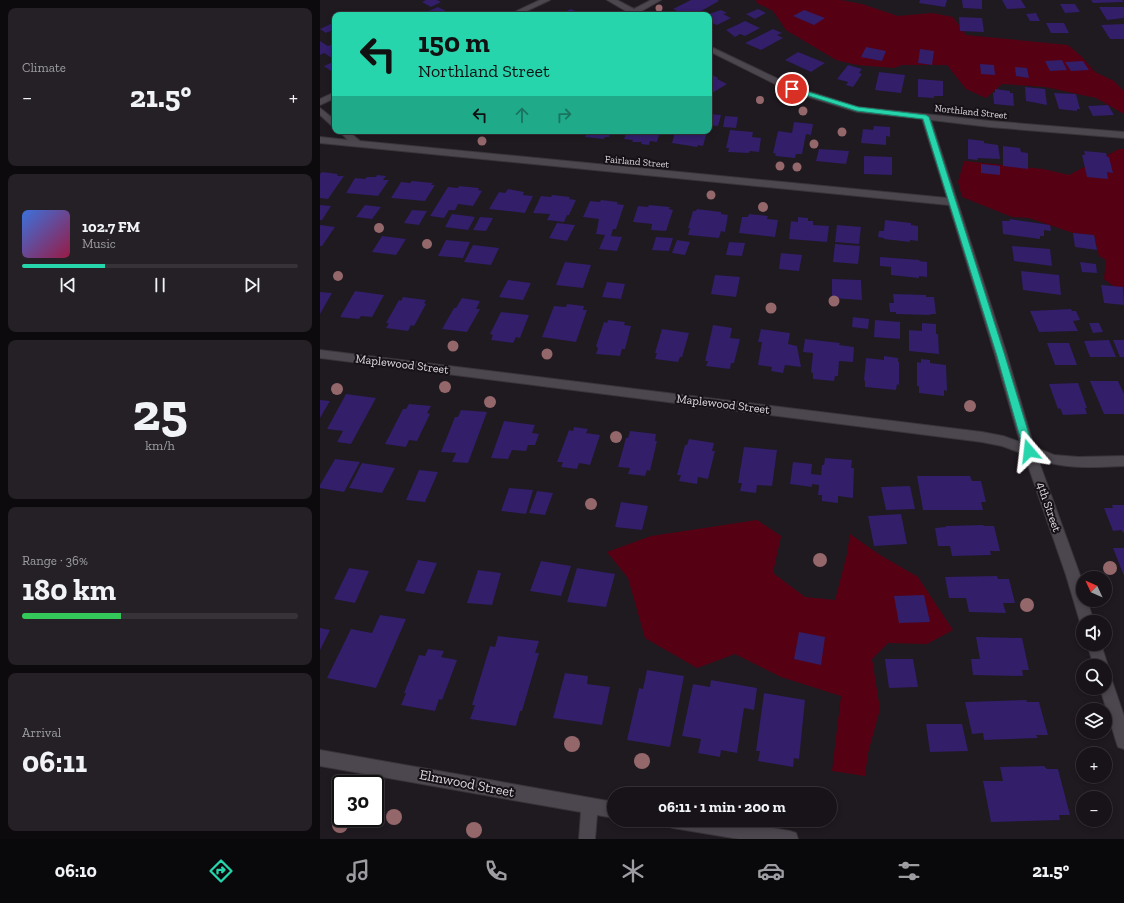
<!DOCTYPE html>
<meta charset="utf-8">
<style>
body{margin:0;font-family:"Zilla Slab",serif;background:#242025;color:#f1f3f6;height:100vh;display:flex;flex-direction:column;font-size:15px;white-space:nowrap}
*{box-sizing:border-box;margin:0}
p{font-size:13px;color:#9e9ea2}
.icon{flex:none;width:22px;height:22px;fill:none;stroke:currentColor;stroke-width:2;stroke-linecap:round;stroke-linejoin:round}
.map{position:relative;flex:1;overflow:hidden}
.details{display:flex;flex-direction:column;gap:8px;padding:8px;background:#0d0a0d;width:320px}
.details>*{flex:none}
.hud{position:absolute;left:12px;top:12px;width:380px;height:122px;border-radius:8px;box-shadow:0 2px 6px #0003,0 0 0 1px #363237;background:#27d5ad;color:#111;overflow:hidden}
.needle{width:26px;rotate:314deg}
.tools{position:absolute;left:756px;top:571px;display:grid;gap:8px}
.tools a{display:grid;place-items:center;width:36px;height:36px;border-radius:50%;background:#171318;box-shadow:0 2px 6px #0003,0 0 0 1px #363237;font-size:20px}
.speed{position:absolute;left:12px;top:775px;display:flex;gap:8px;font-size:20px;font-weight:700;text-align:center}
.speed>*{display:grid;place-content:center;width:52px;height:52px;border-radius:50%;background:#171318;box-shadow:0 2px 6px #0003,0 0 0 1px #363237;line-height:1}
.speed .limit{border:2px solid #111;border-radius:6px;background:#fff;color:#111}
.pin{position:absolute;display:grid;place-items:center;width:34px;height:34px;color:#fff;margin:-17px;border:2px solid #fff;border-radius:50%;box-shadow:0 1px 4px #0007}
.me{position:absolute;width:44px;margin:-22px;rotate:343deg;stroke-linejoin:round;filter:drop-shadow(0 0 3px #0008)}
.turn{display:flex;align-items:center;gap:14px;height:84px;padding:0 20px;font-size:18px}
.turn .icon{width:52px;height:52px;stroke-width:2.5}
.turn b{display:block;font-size:28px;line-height:34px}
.lanes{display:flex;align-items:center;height:38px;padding:0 20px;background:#0003;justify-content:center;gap:20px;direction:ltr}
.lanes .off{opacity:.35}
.big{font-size:30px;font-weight:700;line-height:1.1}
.details .card{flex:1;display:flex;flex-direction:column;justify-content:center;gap:6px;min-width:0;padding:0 14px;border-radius:8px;background:#242025}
.details .dial{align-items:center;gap:0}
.dial b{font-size:52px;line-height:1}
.song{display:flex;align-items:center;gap:12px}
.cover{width:48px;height:48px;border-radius:6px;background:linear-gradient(135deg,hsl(220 70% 55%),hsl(340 70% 35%))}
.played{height:4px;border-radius:2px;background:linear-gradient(90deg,#27d5ad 30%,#363237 30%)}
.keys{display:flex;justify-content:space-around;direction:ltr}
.heat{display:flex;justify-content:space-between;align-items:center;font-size:22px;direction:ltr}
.charge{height:6px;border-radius:3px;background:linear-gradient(90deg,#34c759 36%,#363237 0)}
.trip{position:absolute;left:287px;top:787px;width:230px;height:40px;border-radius:20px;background:#171318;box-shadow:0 2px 6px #0003,0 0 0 1px #363237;font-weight:700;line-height:40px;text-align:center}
.menu{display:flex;height:64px;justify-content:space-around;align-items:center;background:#09080a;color:#9e9ea2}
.menu .icon{width:28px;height:28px}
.menu .selected{color:#27d5ad}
.menu b{font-size:18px;color:#f1f3f6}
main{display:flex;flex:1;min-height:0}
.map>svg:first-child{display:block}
.green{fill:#560013}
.building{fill:#321e69}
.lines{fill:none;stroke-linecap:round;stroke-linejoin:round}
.minor-casing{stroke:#383439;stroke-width:2}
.minor{fill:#4c464e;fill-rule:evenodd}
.tree{fill:#94676b}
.route{fill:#27d5ad;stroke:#198a70}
.labels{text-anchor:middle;stroke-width:4;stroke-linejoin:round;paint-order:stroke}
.far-street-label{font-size:10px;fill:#dfdbe0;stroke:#161017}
.street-label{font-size:12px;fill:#dfdbe0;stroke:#161017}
.near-street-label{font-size:14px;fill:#dfdbe0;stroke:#161017}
</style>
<main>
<section class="details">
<div class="card"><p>Climate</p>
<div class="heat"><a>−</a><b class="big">21.5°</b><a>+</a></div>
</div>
<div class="card">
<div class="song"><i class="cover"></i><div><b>102.7 FM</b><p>Music</p></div></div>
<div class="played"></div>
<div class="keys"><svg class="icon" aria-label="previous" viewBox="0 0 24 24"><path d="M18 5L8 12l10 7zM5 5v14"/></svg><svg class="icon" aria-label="pause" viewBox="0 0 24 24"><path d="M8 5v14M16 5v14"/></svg><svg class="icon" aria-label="next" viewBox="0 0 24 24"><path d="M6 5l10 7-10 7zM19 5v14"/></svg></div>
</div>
<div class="card dial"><b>25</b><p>km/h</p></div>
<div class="card"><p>Range · 36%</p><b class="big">180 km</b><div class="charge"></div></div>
<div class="card"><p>Arrival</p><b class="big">06:11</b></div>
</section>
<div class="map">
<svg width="804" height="839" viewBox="0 0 804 839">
<rect width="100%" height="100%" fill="#1f1920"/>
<g class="green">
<polygon points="436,0 521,0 542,4 578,16 612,13 633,17 646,35 748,45 762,57 775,72 794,81 804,91 804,114 776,98 725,87 682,84 666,98 646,89 627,65 582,65 574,68 537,65 516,60 466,30 453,11 437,3"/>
<polygon points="799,149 804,149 804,294 784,279 786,260 779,256 774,235 753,233 709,218 692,217 642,197 638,182 644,161 723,169 749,175"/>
<polygon points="437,520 461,536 453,573 485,597 515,600 527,554 530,534 560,555 598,577 633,630 607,644 568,643 552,659 560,709 548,753 545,776 512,771 521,696 461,677 415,654 377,668 325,638 308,578 287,552 331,536"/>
</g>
<g class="building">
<polygon points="106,0 117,0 121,2 111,7 102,2"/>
<polygon points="371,0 397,0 399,1 374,15 365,15 353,9"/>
<polygon points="600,0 627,0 625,7 599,3"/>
<polygon points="642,0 662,0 662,9 643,8"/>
<polygon points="682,0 701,0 706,8 687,9"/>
<polygon points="771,0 802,0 804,2 773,3"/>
<polygon points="740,4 755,4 760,12 745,13"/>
<polygon points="118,7 132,14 108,15 110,14 106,12"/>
<polygon points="779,7 804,7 804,18 787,20"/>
<polygon points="251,9 263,15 237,15"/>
<polygon points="438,9 446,13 435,19 426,14"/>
<polygon points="401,10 407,13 403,14 411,18 397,25 392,23 389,24 389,14"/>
<polygon points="484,10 505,18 494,25 473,16"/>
<polygon points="71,11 79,15 61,15"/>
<polygon points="716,13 720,21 710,21 706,14"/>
<polygon points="639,17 662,18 664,32 640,31"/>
<polygon points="425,21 440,28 425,36 420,34 415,37 406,30"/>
<polygon points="15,22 15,29 6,33 0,29"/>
<polygon points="726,23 744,23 749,33 731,33"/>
<polygon points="804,24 804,39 790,39 781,25"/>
<polygon points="453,29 462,33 457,35 463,38 441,50 425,43"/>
<polygon points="0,41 8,46 15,43 15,56 12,58 4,53 0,55"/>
<polygon points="546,47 566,51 562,61 541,57"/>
<polygon points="600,49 614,51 612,65 598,63"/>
<polygon points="478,52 505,63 491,72 465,60"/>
<polygon points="742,60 747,70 730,71 725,61"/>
<polygon points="15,61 15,74 4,66"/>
<polygon points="763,61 769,70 751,71 745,62"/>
<polygon points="660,64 674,65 675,75 661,74"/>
<polygon points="528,65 542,69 539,73 542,74 533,87 526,85 528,82 517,79"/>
<polygon points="695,67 707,68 709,78 696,76"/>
<polygon points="559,72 585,75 581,93 555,90"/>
<polygon points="389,73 398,78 397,79 407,84 392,93 389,91"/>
<polygon points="598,79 623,81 623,96 614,96 614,98 598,97"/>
<polygon points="705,87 725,89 727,105 706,101"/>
<polygon points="675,89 690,91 690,93 693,93 694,106 674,104 673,92 675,93"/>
<polygon points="734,93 756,94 760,109 757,109 757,111 739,109"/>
<polygon points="788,105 794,115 773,116 768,106"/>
<polygon points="389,114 401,115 398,126 389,125"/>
<polygon points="405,116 418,117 416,128 403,127"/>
<polygon points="474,122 493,124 491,135 486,134 482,154 476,154 475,158 455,156 456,154 453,153 458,131 472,133"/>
<polygon points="554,126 570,127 570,137 566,136 566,145 541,143 543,129 553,130"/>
<polygon points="410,130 433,132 432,137 441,138 439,152 430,151 429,153 408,152 409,148 406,148"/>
<polygon points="221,131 251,131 250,134 241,134 240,135 220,133"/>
<polygon points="259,131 291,131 289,137 285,137 284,139 265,137 266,135 257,135"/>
<polygon points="307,131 340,131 337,142 330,141 329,145 321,144 322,142 312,142 313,140 304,139"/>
<polygon points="355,131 387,131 383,146 378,145 377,147 352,143"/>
<polygon points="648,139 664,141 664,143 678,145 680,159 657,158 658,160 648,159"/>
<polygon points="683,146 700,148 701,152 708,153 708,169 683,166"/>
<polygon points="499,149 529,151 526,164 496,161"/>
<polygon points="764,151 786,153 787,157 789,157 793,173 787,172 788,179 767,177 762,155 765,155"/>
<polygon points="544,156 572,157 572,175 544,174"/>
<polygon points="661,164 680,166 680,175 661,173"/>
<polygon points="2,172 18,174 17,176 24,176 8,199 0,198 0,174"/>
<polygon points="57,175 66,176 63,180 69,180 58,196 26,193 35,178 45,179 47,177 56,177"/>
<polygon points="92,181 113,183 111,185 115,185 105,201 71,198 81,182 90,183"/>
<polygon points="139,186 159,188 158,190 162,191 153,206 138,204 135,210 129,210 124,218 110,216 128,187 138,188"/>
<polygon points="188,189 204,192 203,195 213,196 205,213 169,209 179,192 185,193"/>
<polygon points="232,195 250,197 249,199 256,200 249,215 247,215 244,222 227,220 230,214 213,213 221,196 231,197"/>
<polygon points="281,200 298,202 297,204 304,205 296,229 293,229 291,236 302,237 297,251 279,249 285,235 276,234 279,219 263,217 270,201 280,202"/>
<polygon points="0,205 11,206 2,220 0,220"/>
<polygon points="45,205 61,207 52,219 36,217"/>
<polygon points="329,205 350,207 349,209 353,210 346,231 331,230 332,224 313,222 318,206 328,207"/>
<polygon points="377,209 401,212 401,214 408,215 405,232 401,231 399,238 368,235 370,228 368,228 373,211 376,211"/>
<polygon points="92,210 107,211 99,225 84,223"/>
<polygon points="132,214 148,216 155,217 148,230 125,227"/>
<polygon points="429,214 448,216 447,219 458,220 455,237 419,233 422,217 428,217"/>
<polygon points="160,217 173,218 166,231 153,230"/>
<polygon points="478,217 488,218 488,221 493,221 493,225 509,226 507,242 469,239 471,221 478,222"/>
<polygon points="689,219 730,225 731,231 724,230 724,236 720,236 720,239 683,234 682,221 690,221"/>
<polygon points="565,220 591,223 591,225 598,226 598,241 590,240 590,242 564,239 564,238 558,237 559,231 564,231"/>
<polygon points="237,223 255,225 247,241 229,238"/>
<polygon points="0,225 15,227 2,246 0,246"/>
<polygon points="517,225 541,227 539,244 515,242"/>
<polygon points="753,233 774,235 777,250 755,247"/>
<polygon points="62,236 86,239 76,255 52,252"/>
<polygon points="336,237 353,238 349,251 332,250"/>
<polygon points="126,240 150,242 143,258 118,256"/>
<polygon points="357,240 370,242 365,255 352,253"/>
<polygon points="409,242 425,243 422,256 406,255"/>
<polygon points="515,244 540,246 538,264 513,262"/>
<polygon points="153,245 179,248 171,265 144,262"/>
<polygon points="692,246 730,249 732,266 694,261"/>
<polygon points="461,253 482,255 479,271 459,269"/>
<polygon points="560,257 600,260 599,261 607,262 607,277 599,276 599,278 571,275 571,267 560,266"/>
<polygon points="245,262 271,265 263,288 236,285"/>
<polygon points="760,262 776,264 777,273 762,272"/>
<polygon points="701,271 739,275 741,295 703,290"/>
<polygon points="395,275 420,277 416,297 391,294"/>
<polygon points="512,279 541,280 542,300 512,298"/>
<polygon points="188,280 211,283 203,300 179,297"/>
<polygon points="287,282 305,284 301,299 282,297"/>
<polygon points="781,285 803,287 804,305 784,303"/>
<polygon points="35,291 64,295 52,317 41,316 39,319 20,317"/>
<polygon points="0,292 12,293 0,314"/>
<polygon points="573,294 606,295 606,297 614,297 616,314 610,314 611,315 576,314 576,312 570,312 569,303 574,303"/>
<polygon points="83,297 106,300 104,303 106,304 94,326 91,325 88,331 66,328 69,323 66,323 79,300 81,301"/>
<polygon points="142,298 160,301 156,309 160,309 147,332 122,329 134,308 136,308"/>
<polygon points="247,304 264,306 263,310 267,310 256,342 222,337 234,306 246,307"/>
<polygon points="751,309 752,311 756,311 760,320 753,321 758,331 719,332 710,311"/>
<polygon points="181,312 209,315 200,338 196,337 193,343 171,340 173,335 170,334"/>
<polygon points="533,317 549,319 548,329 532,327"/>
<polygon points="288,320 305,322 304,325 311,326 305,349 302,349 300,356 276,354 278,348 276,346 284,322 287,323"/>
<polygon points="555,320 580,322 580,339 554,337"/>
<polygon points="602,323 616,324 616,334 618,334 619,354 589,351 589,330 602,331"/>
<polygon points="769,323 779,323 783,332 773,333"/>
<polygon points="393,325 412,328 410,338 420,339 414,363 411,363 410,369 386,366 388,361 385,361"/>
<polygon points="342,329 369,333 362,357 360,357 358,362 335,359 337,353 335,353"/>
<polygon points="441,329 470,333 468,344 477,346 481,367 465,365 463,373 451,371 452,367 438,365 442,342 438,342"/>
<polygon points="485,339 520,343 519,345 534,347 533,362 519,361 518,376 515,376 514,381 493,379 493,373 491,372 493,353 483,352"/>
<polygon points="789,340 796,357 770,357 764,341"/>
<polygon points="793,340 804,340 804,357 800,357"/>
<polygon points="727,343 749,343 757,365 735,365"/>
<polygon points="564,356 578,358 578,362 579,362 579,385 577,384 576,390 545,387 545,381 544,380 546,358 564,360"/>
<polygon points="601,359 610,360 610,363 626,365 627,391 624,390 624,396 599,393 599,386 597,386 597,362 601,363"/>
<polygon points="770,381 798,381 804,394 804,414 784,414"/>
<polygon points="758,383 767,408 765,408 767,414 743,415 740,408 738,409 729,384"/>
<polygon points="26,394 56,398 31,444 17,442 23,431 7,429"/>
<polygon points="0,400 10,401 0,418"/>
<polygon points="89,404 111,406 107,413 110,414 97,441 89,440 86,447 65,444 83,409 86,409"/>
<polygon points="141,410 167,412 148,463 132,462 136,453 121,452 135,417 138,417"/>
<polygon points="184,421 215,425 212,433 219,434 215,445 208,445 206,451 192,450 188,459 171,458"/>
<polygon points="254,427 268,429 266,433 280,435 270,465 259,463 257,469 241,467 243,462 237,462 249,430 253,431"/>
<polygon points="310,431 336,434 335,441 337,441 330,471 327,470 325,476 308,474 310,468 298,467 306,438 308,438"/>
<polygon points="369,439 394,443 392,451 395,451 388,479 378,477 377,484 359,481 361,475 357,475 365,445 367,445"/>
<polygon points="424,447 457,450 452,486 437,485 436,493 420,491 422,483 418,483"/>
<polygon points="505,458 532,460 531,468 534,468 533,498 518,496 518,503 502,501 502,495 498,495 499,485 492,484 492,487 470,484 473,462 492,464 491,474 501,475 502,465 504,465"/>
<polygon points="15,459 40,462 24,492 0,488 0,485"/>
<polygon points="42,463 75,468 62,493 29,488"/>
<polygon points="99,470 118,472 105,502 86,500"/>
<polygon points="597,476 650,476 652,481 661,481 666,502 661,502 663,510 603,510"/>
<polygon points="590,486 595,509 566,510 561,487"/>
<polygon points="189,488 213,490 206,514 181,511"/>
<polygon points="217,491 233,493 225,515 209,513"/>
<polygon points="301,502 328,506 322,530 295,527"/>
<polygon points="792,505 804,505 804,533 801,530 793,531 784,508 793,508"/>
<polygon points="581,514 587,544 554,546 548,516"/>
<polygon points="663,525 664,526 674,526 680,551 670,551 671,555 632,556 630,546 618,546 615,528 626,527 626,526"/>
<polygon points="793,548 804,548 804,576"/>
<polygon points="98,560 117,563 104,594 85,591"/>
<polygon points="221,561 251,566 241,596 210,591"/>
<polygon points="29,568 49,571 35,603 14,599"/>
<polygon points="257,568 295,574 286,607 247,602"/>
<polygon points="158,570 181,573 172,605 147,603"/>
<polygon points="677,576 678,579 689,579 695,603 683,603 686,613 649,612 646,598 629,598 625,577"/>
<polygon points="604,595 610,622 579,623 574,596"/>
<polygon points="60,615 86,619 56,688 7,678 31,629 52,633"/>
<polygon points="0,628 10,630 0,650"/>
<polygon points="479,632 505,637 501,665 474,659"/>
<polygon points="178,636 219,641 215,653 219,653 202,711 200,711 196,726 150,719 155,705 152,705 170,646 175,647"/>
<polygon points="656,637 702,638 709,670 702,670 703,676 653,675 651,659 660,659"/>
<polygon points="108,649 124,651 121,657 137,660 122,700 119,699 115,711 81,705 86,693 84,693 99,655 105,656"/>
<polygon points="565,659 593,659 598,687 569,688"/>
<polygon points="327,670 364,676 350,747 307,740 319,688 323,689"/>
<polygon points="245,673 268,676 267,684 290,687 282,725 233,718"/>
<polygon points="391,680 437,688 434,710 424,708 417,753 401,750 400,757 378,753 381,739 362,736 373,684 390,687"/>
<polygon points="444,693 485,700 479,759 474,758 473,767 438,761 440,751 436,751"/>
<polygon points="706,700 707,702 719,702 728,735 716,735 718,738 664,740 663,733 652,734 645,702"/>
<polygon points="606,724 642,724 648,751 610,752"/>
<polygon points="724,766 727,769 738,769 750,815 739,815 740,820 671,822 663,781 683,781 680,767"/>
</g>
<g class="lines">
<defs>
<g id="minor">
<polygon points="220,0 230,0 198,15 188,15"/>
<polygon points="287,0 297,0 314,9 331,0 341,0 320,12 325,15 311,14"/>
<path d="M389,46L475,87L538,107L670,121L804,132V138L670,127L611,120L687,355L714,447L734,455L758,457L804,456V466C775,467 746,470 718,459L760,575L763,585V600H767L774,622H763V627L760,622L746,575L704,454L682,446L662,442L0,358V350L662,432L683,436L700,442L675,355L629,205L0,143V137L28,140L19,131H28L40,141L627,198L602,119L537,112L469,91L389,51Z"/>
<polygon points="15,92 15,98 0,105 0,99"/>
<polygon points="0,108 15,120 15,127 12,126 0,115"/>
<polygon points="767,644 781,644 788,666 786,671 785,672 785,666 774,666"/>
<polygon points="785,673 790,675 804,716 804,749 798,747 796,741 780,688 785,688"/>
<polygon points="0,750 294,802 294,818 277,815 275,839 259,839 261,812 0,766"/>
<polygon points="345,820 404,820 470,831 476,833 478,839 419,839 353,828 347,826"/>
</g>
</defs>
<use href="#minor" class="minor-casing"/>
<use href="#minor" class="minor"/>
</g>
<g class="tree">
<circle cx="339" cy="8" r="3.5"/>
<circle cx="440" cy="100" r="4"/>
<circle cx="483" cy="111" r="4.5"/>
<circle cx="522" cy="132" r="4.5"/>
<circle cx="162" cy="141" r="4.5"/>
<circle cx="494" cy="144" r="4.5"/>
<circle cx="460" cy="166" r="4.5"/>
<circle cx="477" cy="167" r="4.5"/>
<circle cx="391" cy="195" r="4.5"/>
<circle cx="443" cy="207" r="5"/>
<circle cx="59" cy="228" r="5"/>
<circle cx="107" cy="244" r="5"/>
<circle cx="18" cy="276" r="5"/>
<circle cx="514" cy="301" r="5.5"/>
<circle cx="451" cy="308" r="5.5"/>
<circle cx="133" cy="346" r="5.5"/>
<circle cx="227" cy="354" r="5.5"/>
<circle cx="125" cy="387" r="6"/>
<circle cx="17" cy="389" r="6"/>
<circle cx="170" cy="402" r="6"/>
<circle cx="650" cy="406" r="6"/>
<circle cx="296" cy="437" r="6"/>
<circle cx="271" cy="504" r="6"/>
<circle cx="500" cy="560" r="7"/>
<circle cx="790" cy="568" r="7"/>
<circle cx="707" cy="605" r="7"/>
<circle cx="252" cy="744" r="8"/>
<circle cx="322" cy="761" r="8"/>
<circle cx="74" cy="817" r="8"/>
<circle cx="20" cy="825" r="8"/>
<circle cx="154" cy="830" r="8"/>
</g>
<polygon class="route" points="472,87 538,107 606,115 609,117 685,356 714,451 712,453 706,453 704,451 677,356 603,119 537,111 470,90 470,88"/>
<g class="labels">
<g class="far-street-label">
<text transform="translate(651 111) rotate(6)" y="4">Northland Street</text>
<text transform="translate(317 161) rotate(5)" y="4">Fairland Street</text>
</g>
<g class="street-label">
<text transform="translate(82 364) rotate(7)" y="4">Maplewood Street</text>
<text transform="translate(403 404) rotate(7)" y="4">Maplewood Street</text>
<text transform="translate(729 507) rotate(71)" y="4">4th Street</text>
</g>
<g class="near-street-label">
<text transform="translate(147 783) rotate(11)" y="5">Elmwood Street</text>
</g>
</g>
</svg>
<div class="tools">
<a><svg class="needle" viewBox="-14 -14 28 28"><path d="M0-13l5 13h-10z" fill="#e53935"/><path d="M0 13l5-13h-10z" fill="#9e9ea2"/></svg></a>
<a><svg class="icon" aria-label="sound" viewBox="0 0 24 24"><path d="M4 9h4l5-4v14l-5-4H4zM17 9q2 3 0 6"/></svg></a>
<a><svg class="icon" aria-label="search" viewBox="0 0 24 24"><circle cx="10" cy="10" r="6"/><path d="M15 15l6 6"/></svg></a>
<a><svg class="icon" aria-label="layers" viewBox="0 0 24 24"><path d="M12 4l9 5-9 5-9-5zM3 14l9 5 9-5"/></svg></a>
<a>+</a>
<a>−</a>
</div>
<div class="speed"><div class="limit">30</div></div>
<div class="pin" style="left:472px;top:89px;background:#d93025"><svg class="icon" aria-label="arrive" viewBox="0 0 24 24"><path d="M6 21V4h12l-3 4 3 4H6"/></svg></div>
<svg class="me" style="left:709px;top:451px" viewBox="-20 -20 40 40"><path d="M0-17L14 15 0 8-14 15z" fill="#27d5ad" stroke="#fff" stroke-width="4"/></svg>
<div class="trip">06:11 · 1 min · 200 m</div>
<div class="hud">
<div class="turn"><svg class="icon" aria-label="left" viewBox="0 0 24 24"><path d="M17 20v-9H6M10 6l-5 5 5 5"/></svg><div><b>150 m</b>Northland Street</div></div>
<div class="lanes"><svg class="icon" aria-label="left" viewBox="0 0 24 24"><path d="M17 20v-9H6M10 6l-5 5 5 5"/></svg><svg class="icon off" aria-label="ahead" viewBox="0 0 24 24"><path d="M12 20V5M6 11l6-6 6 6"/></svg><svg class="icon off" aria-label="right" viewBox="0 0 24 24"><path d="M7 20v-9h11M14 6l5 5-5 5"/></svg></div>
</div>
</div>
</main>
<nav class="menu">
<b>06:10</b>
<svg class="icon selected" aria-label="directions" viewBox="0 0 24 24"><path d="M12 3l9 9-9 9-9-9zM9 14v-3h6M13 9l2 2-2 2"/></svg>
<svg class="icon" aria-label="music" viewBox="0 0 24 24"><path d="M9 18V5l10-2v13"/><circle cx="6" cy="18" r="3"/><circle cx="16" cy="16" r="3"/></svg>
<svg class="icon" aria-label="phone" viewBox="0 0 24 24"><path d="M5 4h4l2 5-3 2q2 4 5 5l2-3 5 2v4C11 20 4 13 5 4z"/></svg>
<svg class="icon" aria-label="climate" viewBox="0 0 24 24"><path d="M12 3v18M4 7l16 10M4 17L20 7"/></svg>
<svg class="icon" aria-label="car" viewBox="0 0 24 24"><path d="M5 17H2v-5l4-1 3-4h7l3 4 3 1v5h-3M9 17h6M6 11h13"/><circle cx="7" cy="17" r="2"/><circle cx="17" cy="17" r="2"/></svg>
<svg class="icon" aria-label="filters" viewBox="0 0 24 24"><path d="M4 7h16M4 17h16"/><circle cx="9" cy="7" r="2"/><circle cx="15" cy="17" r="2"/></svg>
<b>21.5°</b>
</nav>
